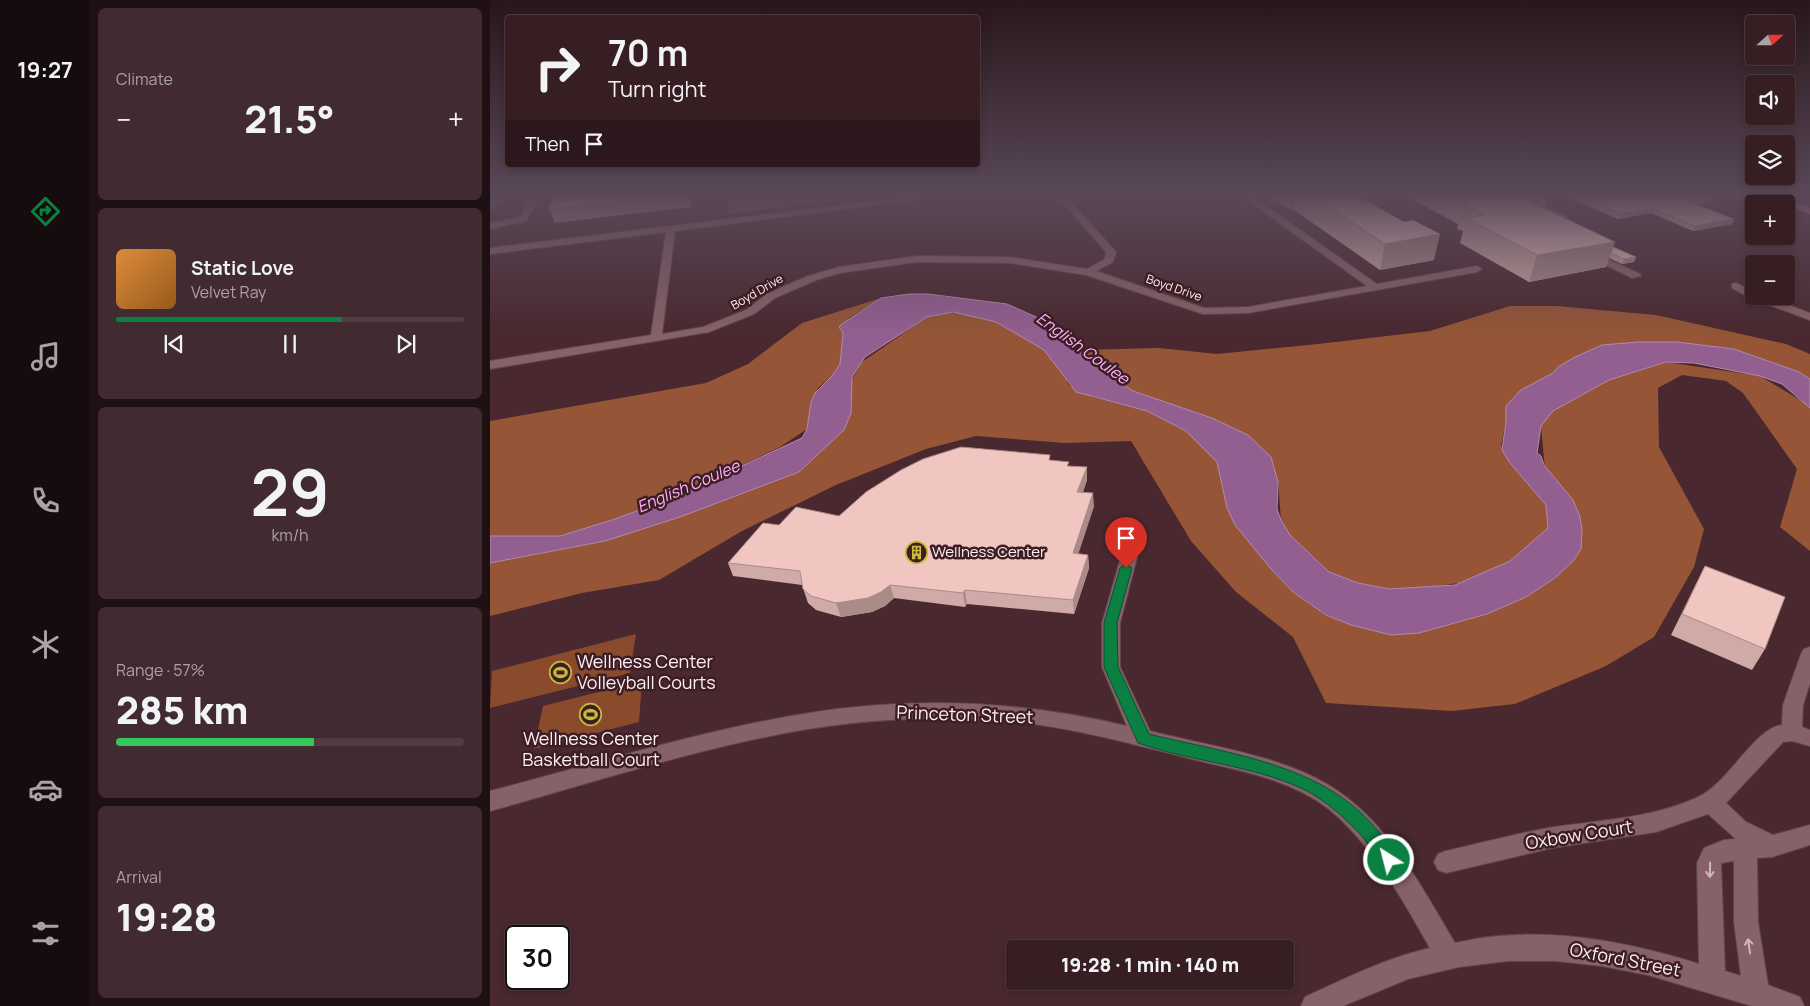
<!DOCTYPE html>
<meta charset="utf-8">
<style>
body{margin:0;font-family:Manrope,sans-serif;background:#422b30;color:#f1f3f6;height:100vh;display:flex;flex-direction:column;font-size:19px;white-space:nowrap}
*{box-sizing:border-box;margin:0}
p{font-size:16px;color:#aaa2a6}
.icon{flex:none;width:28px;height:28px;fill:none;stroke:currentColor;stroke-width:2;stroke-linecap:round;stroke-linejoin:round}
.map{position:relative;flex:1;overflow:hidden}
.sheet{display:flex;flex-direction:column;gap:8px;padding:8px;background:#1e1013;width:400px}
.sheet>*{flex:none}
.banner{position:absolute;left:15px;top:15px;width:475px;height:152px;border-radius:5px;box-shadow:0 2px 8px #0003,0 0 0 1px #513c41;background:#371e23;color:#f1f3f6;overflow:hidden}
.needle{width:32px;rotate:69deg}
.fabs{position:absolute;left:1255px;top:15px;display:grid;gap:10px}
.fabs a{display:grid;place-items:center;width:50px;height:50px;border-radius:5px;background:#371e23;box-shadow:0 2px 8px #0003,0 0 0 1px #513c41;font-size:25px}
.speed{position:absolute;left:15px;top:925px;display:flex;gap:10px;font-size:25px;font-weight:700;text-align:center}
.speed>*{display:grid;place-content:center;width:65px;height:65px;border-radius:50%;background:#371e23;box-shadow:0 2px 8px #0003,0 0 0 1px #513c41;line-height:1}
.speed .limit{border:2px solid #111;border-radius:8px;background:#fff;color:#111}
.pin{position:absolute;display:grid;place-items:center;width:42px;height:42px;color:#fff;margin:-51px -21px;border-radius:50% 50% 50% 0;rotate:-45deg;box-shadow:0 0 5px #0007}
.pin .icon{rotate:45deg}
.me{position:absolute;width:55px;margin:-28px;rotate:324deg;stroke-linejoin:round;filter:drop-shadow(0 0 4px #0008)}
.turn{display:flex;align-items:center;gap:18px;height:105px;padding:0 20px;font-size:22px}
.turn .icon{width:65px;height:65px;stroke-width:2.5}
.turn b{display:block;font-size:35px;line-height:42px}
.then{display:flex;align-items:center;height:48px;padding:0 20px;background:#0003;gap:10px;font-size:19px}
.big{font-size:38px;font-weight:800;line-height:1.1}
.sheet .card{flex:1;display:flex;flex-direction:column;justify-content:center;gap:8px;min-width:0;padding:0 18px;border-radius:8px;background:#422b30}
.sheet .dial{align-items:center;gap:0}
.dial b{font-size:65px;line-height:1}
.song{display:flex;align-items:center;gap:15px}
.cover{width:60px;height:60px;border-radius:8px;background:linear-gradient(135deg,hsl(30 70% 55%),hsl(30 70% 35%))}
.played{height:5px;border-radius:2px;background:linear-gradient(90deg,#0b8043 65%,#513c41 65%)}
.keys{display:flex;justify-content:space-around;direction:ltr}
.heat{display:flex;justify-content:space-between;align-items:center;font-size:28px;direction:ltr}
.charge{height:8px;border-radius:4px;background:linear-gradient(90deg,#34c759 57%,#513c41 0)}
.trip{position:absolute;left:516px;top:940px;width:288px;height:50px;border-radius:5px;background:#371e23;box-shadow:0 2px 8px #0003,0 0 0 1px #513c41;font-weight:800;line-height:50px;text-align:center}
main{display:flex;flex:1;min-height:0}
.tab-bar{display:flex;flex-direction:column;width:90px;justify-content:space-around;align-items:center;background:#160c0e;color:#aaa2a6}
.tab-bar .icon{width:35px;height:35px}
.tab-bar .selected{color:#0b8043}
.tab-bar b{font-size:22px;color:#f1f3f6}
.map>svg:first-child{display:block}
.green{fill:#894b2c}
.forest{fill:#955536}
.water{fill:#935f90;stroke:#b38aad}
.lines{fill:none;stroke-linecap:round;stroke-linejoin:round}
.street-casing{stroke:#60464b;stroke-width:2}
.highway-casing{stroke:#60464b;stroke-width:2}
.street{fill:#876168;fill-rule:evenodd}
.highway{fill:#f074b8;fill-rule:evenodd}
.wall{fill:#cfaaa6}
.shaded-wall{fill:#a98b87}
.building{fill:#f1c6c1;stroke:#a98b87}
.oneway{stroke:#ceb6ba}
.route{fill:#0b8043;stroke:#07532c}
.labels{text-anchor:middle;stroke-width:5;stroke-linejoin:round;paint-order:stroke}
.far-street-label{font-size:12px;fill:#fdeff1;stroke:#3e1e25}
.poi-label{font-size:15px;fill:#fdeff1;stroke:#3e1e25;text-anchor:start}
.water-label{font-size:16px;font-style:italic;fill:#feb2f9;stroke:#3e1e25}
.near-poi-label{font-size:18px;fill:#fdeff1;stroke:#3e1e25;text-anchor:start}
.near-street-label{font-size:18px;fill:#fdeff1;stroke:#3e1e25}
</style>
<main>
<nav class="tab-bar">
<b>19:27</b>
<svg class="icon selected" aria-label="directions" viewBox="0 0 24 24"><path d="M12 3l9 9-9 9-9-9zM9 14v-3h6M13 9l2 2-2 2"/></svg>
<svg class="icon" aria-label="music" viewBox="0 0 24 24"><path d="M9 18V5l10-2v13"/><circle cx="6" cy="18" r="3"/><circle cx="16" cy="16" r="3"/></svg>
<svg class="icon" aria-label="phone" viewBox="0 0 24 24"><path d="M5 4h4l2 5-3 2q2 4 5 5l2-3 5 2v4C11 20 4 13 5 4z"/></svg>
<svg class="icon" aria-label="climate" viewBox="0 0 24 24"><path d="M12 3v18M4 7l16 10M4 17L20 7"/></svg>
<svg class="icon" aria-label="car" viewBox="0 0 24 24"><path d="M5 17H2v-5l4-1 3-4h7l3 4 3 1v5h-3M9 17h6M6 11h13"/><circle cx="7" cy="17" r="2"/><circle cx="17" cy="17" r="2"/></svg>
<svg class="icon" aria-label="filters" viewBox="0 0 24 24"><path d="M4 7h16M4 17h16"/><circle cx="9" cy="7" r="2"/><circle cx="15" cy="17" r="2"/></svg>
</nav>
<section class="sheet">
<div class="card"><p>Climate</p>
<div class="heat"><a>−</a><b class="big">21.5°</b><a>+</a></div>
</div>
<div class="card">
<div class="song"><i class="cover"></i><div><b>Static Love</b><p>Velvet Ray</p></div></div>
<div class="played"></div>
<div class="keys"><svg class="icon" aria-label="previous" viewBox="0 0 24 24"><path d="M18 5L8 12l10 7zM5 5v14"/></svg><svg class="icon" aria-label="pause" viewBox="0 0 24 24"><path d="M8 5v14M16 5v14"/></svg><svg class="icon" aria-label="next" viewBox="0 0 24 24"><path d="M6 5l10 7-10 7zM19 5v14"/></svg></div>
</div>
<div class="card dial"><b>29</b><p>km/h</p></div>
<div class="card"><p>Range · 57%</p><b class="big">285 km</b><div class="charge"></div></div>
<div class="card"><p>Arrival</p><b class="big">19:28</b></div>
</section>
<div class="map">
<svg width="1320" height="1006" viewBox="0 0 1320 1006">
<rect width="100%" height="100%" fill="#49282f"/>
<g class="green">
<polygon points="238,195 322,195 324,203 239,214"/>
<polygon points="146,634 140,673 0,708 2,671"/>
<polygon points="152,681 149,722 44,749 53,706"/>
</g>
<g class="forest">
<polygon points="391,298 359,318 353,333 350,364 342,376 328,388 321,402 317,429 290,447 187,496 125,519 70,536 0,536 0,421 216,383 258,364 312,323"/>
<polygon points="1020,306 1066,306 1166,315 1296,344 1320,354 1320,379 1309,372 1244,349 1187,342 1063,373 1016,406 1016,422 1011,446 1056,505 1059,528 1020,561 975,582 941,587 899,589 868,583 839,572 800,535 791,520 788,482 758,435 722,418 643,391 626,380 592,350 669,348 727,354 828,344 940,331"/>
<polygon points="455,313 470,313 506,322 554,350 573,373 579,385 602,397 657,411 696,431 727,462 737,508 781,569 803,592 836,615 929,633 997,614 1036,597 1065,578 1051,426 1057,416 1072,405 1119,380 1176,362 1270,376 1320,406 1320,551 1290,527 1307,469 1253,393 1236,381 1192,375 1168,388 1169,447 1214,529 1204,567 1164,637 1116,666 1025,704 962,711 836,703 803,637 746,592 701,541 641,441 575,443 486,436 436,449 346,485 252,531 169,580 92,593 0,616 0,563 115,541 309,472 372,362 437,317"/>
</g>
<polygon class="water" points="419,294 438,294 517,304 562,324 626,380 643,391 722,418 758,435 781,457 788,482 787,509 791,520 800,535 839,572 868,583 899,589 965,585 1020,561 1058,528 1056,505 1020,463 1012,450 1016,422 1016,406 1031,390 1063,373 1068,367 1083,358 1112,345 1148,342 1187,342 1244,349 1309,372 1320,379 1320,408 1292,384 1270,376 1204,363 1176,362 1119,380 1063,411 1051,426 1047,453 1051,456 1054,465 1083,500 1090,517 1092,529 1091,549 1084,560 1065,578 1036,597 997,614 929,633 901,635 861,625 836,615 803,592 781,569 745,525 737,508 727,462 696,431 657,411 586,392 554,350 506,322 463,312 437,317 375,357 362,377 361,413 354,430 309,472 190,517 115,541 0,563 0,536 70,536 125,519 187,496 312,438 317,429 321,402 325,393 342,376 350,364 353,333 349,327 352,324 391,298"/>
<g class="lines">
<defs>
<g id="street">
<polygon points="4,195 12,195 3,209 0,210 0,201"/>
<polygon points="43,195 51,195 36,221 0,229 0,223 30,217"/>
<polygon points="437,195 462,195 185,231 172,334 213,327 256,310 277,294 318,276 349,267 427,256 520,257 597,269 615,259 616,252 566,195 575,195 626,252 623,262 606,271 714,308 758,307 877,286 750,195 760,195 887,284 987,266 992,269 987,272 758,313 713,314 596,275 520,263 427,262 350,273 326,280 285,298 264,314 219,332 0,369 0,361 161,335 176,232 0,254 0,248"/>
<polygon points="1026,195 1037,195 1078,217 1075,222 1053,225 1053,221 1069,218"/>
<polygon points="1100,251 1150,274 1151,276 1142,278 1097,256 1097,252"/>
<polygon points="1246,283 1264,292 1264,296 1275,296 1320,313 1320,320 1260,298 1242,288 1242,284"/>
<path d="M641,545L647,546L649,550L630,623V667L660,731C718,746 785,754 837,784C897,819 931,886 965,943C1044,924 1133,940 1209,964L1207,863L1214,848L1234,840L1246,839L1218,814L1166,832L1062,848L956,873L948,870L944,862L948,854L956,851C992,843 1028,833 1064,827C1112,820 1162,818 1206,798C1238,785 1263,729 1292,725L1293,705L1311,654L1314,649L1320,647V683L1313,705L1312,727L1320,730V746L1302,741L1293,742L1236,803L1256,822L1283,835L1320,825V845L1282,857L1267,858L1268,922L1278,985L1310,997L1314,1006H1262L1158,975L1112,966L1066,961H1018L969,967L918,979L853,1006H811L815,997C856,978 896,958 940,948C912,899 884,847 840,810C799,777 743,770 694,757C635,742 577,726 516,721C450,716 383,718 318,729C210,747 105,782 0,811V791C105,764 211,730 319,713C425,696 532,701 637,726L612,667V623L633,550L635,546ZM1244,861V922L1251,976L1235,971L1231,863Z"/>
</g>
<polygon id="highway" points="1272,195 1284,195 1320,208 1320,214"/>
</defs>
<use href="#street" class="street-casing"/>
<use href="#highway" class="highway-casing"/>
<use href="#street" class="street"/>
<use href="#highway" class="highway"/>
</g>
<g class="wall">
<polygon points="778,195 866,195 944,260 890,270 804,210 801,210"/>
<polygon points="914,195 1058,195 1054,208 1123,247 1146,257 1144,262 1132,264 1119,258 1116,267 1039,282 970,243 973,231 967,229 968,224"/>
<polygon points="1073,195 1218,195 1222,202 1206,205 1242,224 1203,231 1161,213 1128,219"/>
<polygon points="561,460 579,466 597,480 593,492 604,506 588,554 598,555 599,568 584,614 477,604 475,607 404,598 395,606 382,612 351,617 326,610 318,603 312,585 243,576 238,563 289,525 349,516"/>
<polygon points="1215,566 1275,649 1262,670 1181,635 1205,586"/>
</g>
<g class="shaded-wall">
<polygon points="181,195 202,195 201,207 65,223 59,209"/>
<polygon points="802,195 805,195 804,210 801,210"/>
<polygon points="1058,195 1051,219 1038,221 1044,197"/>
<polygon points="1224,197 1222,202 1196,206 1198,201"/>
<polygon points="1163,209 1161,213 1128,219 1130,214"/>
<polygon points="1244,219 1242,224 1203,231 1205,226"/>
<polygon points="950,234 944,260 890,270 895,244"/>
<polygon points="1125,242 1116,267 1039,282 1047,255"/>
<polygon points="1146,257 1144,262 1132,264 1134,259"/>
<polygon points="597,467 597,480 588,505 587,492"/>
<polygon points="603,493 604,506 584,567 583,553"/>
<polygon points="598,555 599,568 584,614 583,600"/>
<polygon points="400,585 404,598 395,606 382,612 351,617 346,603"/>
<polygon points="475,590 477,604 475,607 473,593"/>
</g>
<g class="building">
<polygon points="64,195 181,195 59,209"/>
<polygon points="820,195 866,195 914,222 923,220 950,234 895,244"/>
<polygon points="964,195 1058,195 1044,197 1043,203 1125,242 1047,255 976,218 995,215 973,204 980,203"/>
<polygon points="1085,195 1218,195 1224,197 1198,201 1244,219 1205,226 1163,209 1130,214"/>
<polygon points="1123,247 1146,257 1134,259 1121,253"/>
<polygon points="471,447 560,455 559,460 579,462 577,466 597,467 587,492 603,493 583,553 598,555 583,600 475,590 473,593 400,585 391,592 378,598 346,603 321,596 313,589 310,571 238,563 273,523 289,525 306,507 349,516 376,492 411,470 433,459"/>
<polygon points="1215,566 1295,597 1275,649 1192,614"/>
</g>
<defs><path id="oneway-shaft" d="M-6 0H5M1.5-3L5.5 0L1.5 3" fill="none" stroke-width="1.6" stroke-linecap="round" stroke-linejoin="round" transform="scale(1.25)"/></defs>
<g class="oneway">
<use href="#oneway-shaft" transform="translate(1220 870) rotate(91)"/>
<use href="#oneway-shaft" transform="translate(1259 946) rotate(-98)"/>
</g>
<linearGradient id="sky" x2="0" y2="1"><stop stop-color="#28161a"/><stop offset="0.58" stop-color="#594858"/><stop offset="1" stop-color="#594858" stop-opacity="0"/></linearGradient>
<rect width="1320" height="336" fill="url(#sky)"/>
<path class="route" d="M636,564L642,568L627,623L628,667L659,734C739,754 838,764 891,835C897,843 904,851 908,860L906,866L899,868C886,863 880,844 870,834C855,818 836,801 817,791C765,765 702,762 648,743L614,667V623L630,568Z"/>
<defs>
<symbol id="building-ring" viewBox="-11 -11 22 22"><circle r="9.5" fill="#3e1e25" stroke="#c8bb3b" stroke-width="1.5"/><path d="M-4-6H4V6H1V3H-1V6H-4ZM-2.5-4.3h1.7v1.8h-1.7ZM.8-4.3h1.7v1.8H.8ZM-2.5-1h1.7V.8h-1.7ZM.8-1h1.7V.8H.8Z" fill="#c8bb3b"/></symbol>
<symbol id="stadium-ring" viewBox="-11 -11 22 22"><circle r="9.5" fill="#3e1e25" stroke="#c8bb3b" stroke-width="1.5"/><path d="M0-5a6.5 5 0 1 0 0 10a6.5 5 0 1 0 0-10ZM-3.5-1.8h7v3.6h-7Z" fill="#c8bb3b"/></symbol>
</defs>
<g fill-rule="evenodd">
<use href="#building-ring" x="414" y="540" width="25" height="25"/>
<use href="#stadium-ring" x="58" y="660" width="25" height="25"/>
<use href="#stadium-ring" x="88" y="702" width="25" height="25"/>
</g>
<g class="labels">
<g class="far-street-label">
<text transform="translate(684 288) rotate(19)" y="4">Boyd Drive</text>
<text transform="translate(267 292) rotate(-30)" y="4">Boyd Drive</text>
</g>
<g class="poi-label">
<text x="442" y="557">Wellness Center</text>
</g>
<g class="water-label">
<text transform="translate(593 348) rotate(36)" y="6">English Coulee</text>
<text transform="translate(198 486) rotate(-23)" y="6">English Coulee</text>
</g>
<g class="near-poi-label">
<text x="87" y="668">Wellness Center<tspan x="87" dy="21">Volleyball Courts</tspan></text>
<text x="101" y="745" text-anchor="middle">Wellness Center<tspan x="101" dy="21">Basketball Court</tspan></text>
</g>
<g class="near-street-label">
<text transform="translate(475 715) rotate(2)" y="6">Princeton Street</text>
<text transform="translate(1089 835) rotate(-9)" y="6">Oxbow Court</text>
<text transform="translate(1135 960) rotate(11)" y="6">Oxford Street</text>
</g>
</g>
</svg>
<div class="fabs">
<a><svg class="needle" viewBox="-14 -14 28 28"><path d="M0-13l5 13h-10z" fill="#e53935"/><path d="M0 13l5-13h-10z" fill="#aaa2a6"/></svg></a>
<a><svg class="icon" aria-label="sound" viewBox="0 0 24 24"><path d="M4 9h4l5-4v14l-5-4H4zM17 9q2 3 0 6"/></svg></a>
<a><svg class="icon" aria-label="layers" viewBox="0 0 24 24"><path d="M12 4l9 5-9 5-9-5zM3 14l9 5 9-5"/></svg></a>
<a>+</a>
<a>−</a>
</div>
<div class="speed"><div class="limit">30</div></div>
<div class="pin" style="left:636px;top:568px;background:#d93025"><svg class="icon" aria-label="arrive" viewBox="0 0 24 24"><path d="M6 21V4h12l-3 4 3 4H6"/></svg></div>
<svg class="me" style="left:899px;top:860px" viewBox="-20 -20 40 40"><circle r="17" fill="#0b8043" stroke="#fff" stroke-width="3"/><path d="M0-11L8 9 0 5-8 9z" fill="#fff"/></svg>
<div class="trip">19:28 · 1 min · 140 m</div>
<div class="banner">
<div class="turn"><svg class="icon" aria-label="right" viewBox="0 0 24 24"><path d="M7 20v-9h11M14 6l5 5-5 5"/></svg><div><b>70 m</b>Turn right</div></div>
<div class="then">Then<svg class="icon" aria-label="arrive" viewBox="0 0 24 24"><path d="M6 21V4h12l-3 4 3 4H6"/></svg></div>
</div>
</div>
</main>
